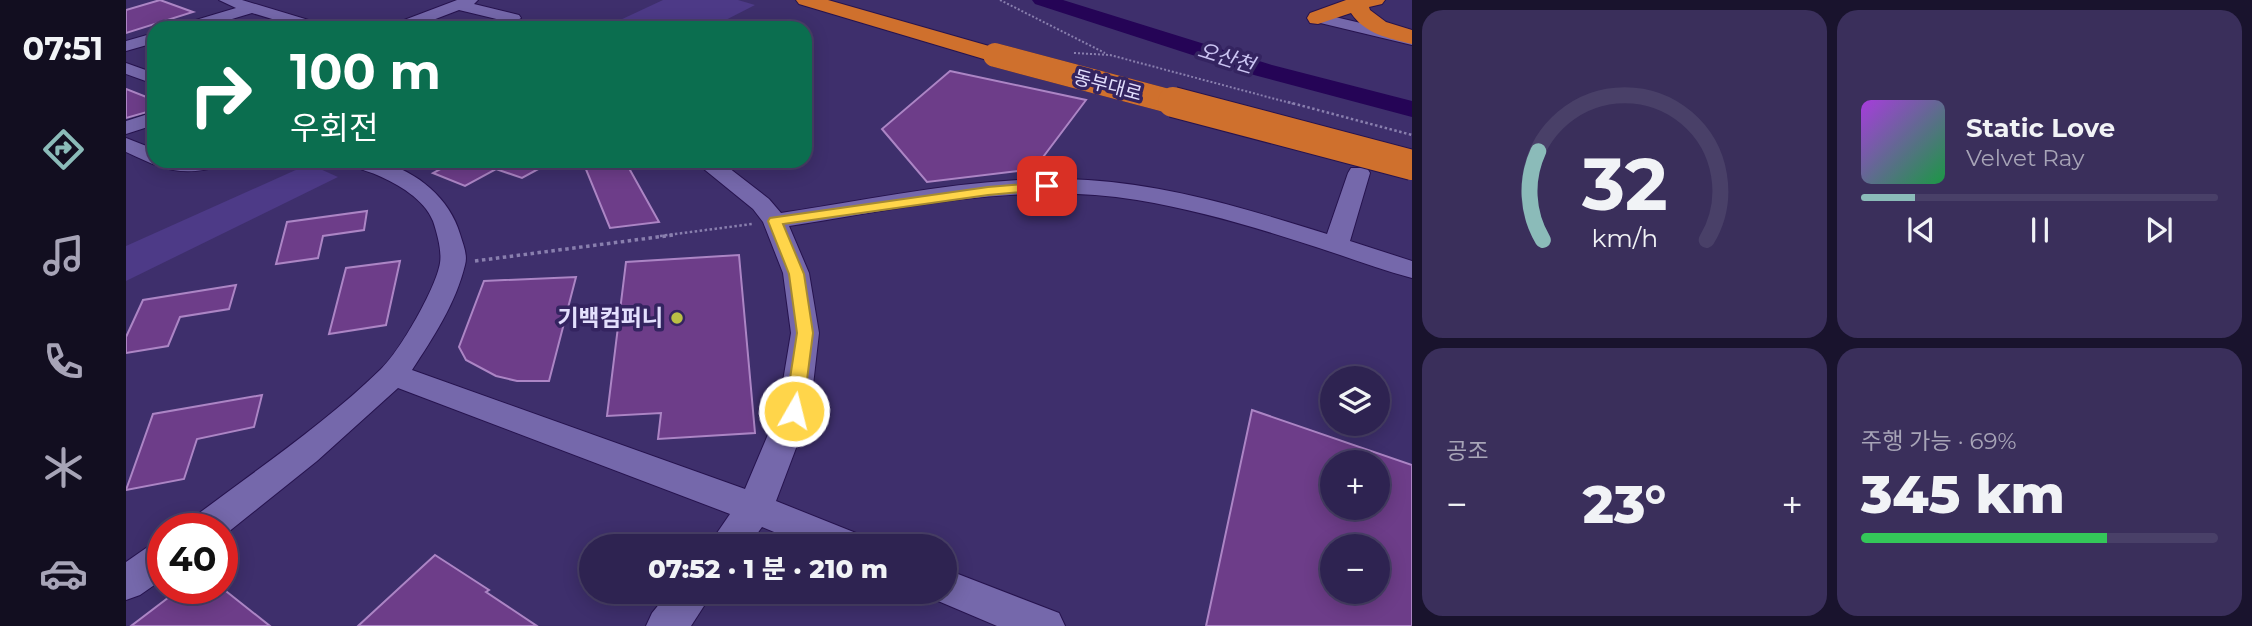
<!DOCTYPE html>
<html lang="ko">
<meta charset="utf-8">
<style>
body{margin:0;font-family:Montserrat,"Noto Sans KR",sans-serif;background:#3a2f5b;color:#f1f3f6;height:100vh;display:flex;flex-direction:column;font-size:26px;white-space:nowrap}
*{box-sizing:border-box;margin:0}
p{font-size:23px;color:#a7a4b7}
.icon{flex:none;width:38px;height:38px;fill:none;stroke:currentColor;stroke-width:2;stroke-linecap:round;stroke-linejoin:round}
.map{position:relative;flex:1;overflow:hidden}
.side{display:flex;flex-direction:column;gap:10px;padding:10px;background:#19132d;width:840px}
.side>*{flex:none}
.banner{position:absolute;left:21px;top:21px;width:665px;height:147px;border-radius:21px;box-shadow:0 4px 18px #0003,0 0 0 2px #494068;background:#0b6e4f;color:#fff;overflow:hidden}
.buttons{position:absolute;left:1194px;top:366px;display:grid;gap:14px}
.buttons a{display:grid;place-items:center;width:70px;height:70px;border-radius:50%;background:#2e2351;box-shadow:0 4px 18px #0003,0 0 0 2px #494068;font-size:35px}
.speed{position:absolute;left:21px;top:513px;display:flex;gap:14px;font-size:35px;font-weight:700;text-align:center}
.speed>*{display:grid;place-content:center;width:91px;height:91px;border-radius:50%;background:#2e2351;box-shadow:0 4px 18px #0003,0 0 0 2px #494068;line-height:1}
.speed .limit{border:10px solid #d22;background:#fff;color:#111}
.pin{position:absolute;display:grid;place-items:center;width:60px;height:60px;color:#fff;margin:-30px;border-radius:14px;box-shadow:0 4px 10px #0006}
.me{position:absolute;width:77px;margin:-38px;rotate:8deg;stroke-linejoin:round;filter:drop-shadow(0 0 5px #0008)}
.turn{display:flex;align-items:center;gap:24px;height:147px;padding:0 28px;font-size:32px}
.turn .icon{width:91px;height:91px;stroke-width:2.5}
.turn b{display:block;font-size:49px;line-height:60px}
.big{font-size:52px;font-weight:800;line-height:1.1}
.side .tile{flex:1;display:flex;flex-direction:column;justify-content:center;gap:10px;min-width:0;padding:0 24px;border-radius:21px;background:#3a2f5b}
.side .dial{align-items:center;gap:0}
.dial svg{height:182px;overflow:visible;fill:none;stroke:#494068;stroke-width:7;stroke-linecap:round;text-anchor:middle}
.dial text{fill:#f1f3f6;stroke:none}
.song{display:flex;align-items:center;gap:21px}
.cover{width:84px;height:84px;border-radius:10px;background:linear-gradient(135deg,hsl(280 70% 55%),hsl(140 70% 35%))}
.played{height:7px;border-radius:4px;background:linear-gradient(90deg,#8bbbb9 15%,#494068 15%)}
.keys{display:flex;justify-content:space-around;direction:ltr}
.heat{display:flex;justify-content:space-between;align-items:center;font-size:38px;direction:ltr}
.charge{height:10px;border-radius:5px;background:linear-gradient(90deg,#34c759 69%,#494068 0)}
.side .tiles{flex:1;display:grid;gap:10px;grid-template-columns:repeat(2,1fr)}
.trip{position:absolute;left:453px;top:534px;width:378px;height:70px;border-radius:35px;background:#2e2351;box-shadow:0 4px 18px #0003,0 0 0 2px #494068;font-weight:800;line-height:70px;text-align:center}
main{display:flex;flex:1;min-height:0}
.menu{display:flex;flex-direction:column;width:126px;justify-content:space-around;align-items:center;background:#120e20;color:#a7a4b7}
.menu .icon{width:49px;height:49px}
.menu .current{color:#8bbbb9}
.menu b{font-size:32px;color:#f1f3f6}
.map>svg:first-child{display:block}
.green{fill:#4d3a87}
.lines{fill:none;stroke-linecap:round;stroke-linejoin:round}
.river{fill:#250456;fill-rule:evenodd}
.building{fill:#6d3d89;stroke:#ac85c5;stroke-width:2;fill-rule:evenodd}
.minor-casing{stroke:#26134e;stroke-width:2}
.highway-casing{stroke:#26134e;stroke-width:2}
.path-far2{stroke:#897fae;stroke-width:2;stroke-dasharray:2 2;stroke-linecap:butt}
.path-far1{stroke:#897fae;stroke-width:2.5;stroke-dasharray:2.5 2.5;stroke-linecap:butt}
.path{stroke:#897fae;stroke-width:3.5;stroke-dasharray:3.5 3.5;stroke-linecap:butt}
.minor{fill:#7568ab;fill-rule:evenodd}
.highway{fill:#cf702d;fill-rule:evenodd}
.highway-bridge-far1-casing{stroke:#26134e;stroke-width:24;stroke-linecap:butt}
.highway-bridge-casing{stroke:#26134e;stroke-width:32;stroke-linecap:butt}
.highway-bridge-far1{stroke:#cf702d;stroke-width:24}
.highway-bridge{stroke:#cf702d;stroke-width:30}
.route{fill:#ffd54a;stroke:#a68a30;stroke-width:2}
.poi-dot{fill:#bac045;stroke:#342460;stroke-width:2.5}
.labels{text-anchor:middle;stroke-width:7;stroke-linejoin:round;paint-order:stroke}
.far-street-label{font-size:19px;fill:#e3dffd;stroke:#342460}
.far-water-label{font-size:21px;font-style:italic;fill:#cbc4f2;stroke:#342460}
.poi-label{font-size:23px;font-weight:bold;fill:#e3dffd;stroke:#342460;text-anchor:end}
</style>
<main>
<nav class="menu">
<b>07:51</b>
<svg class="icon current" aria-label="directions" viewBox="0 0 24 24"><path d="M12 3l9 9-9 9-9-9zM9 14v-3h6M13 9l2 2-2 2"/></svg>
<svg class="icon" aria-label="music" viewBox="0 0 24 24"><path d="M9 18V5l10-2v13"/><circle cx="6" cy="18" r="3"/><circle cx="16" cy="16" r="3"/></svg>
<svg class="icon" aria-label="phone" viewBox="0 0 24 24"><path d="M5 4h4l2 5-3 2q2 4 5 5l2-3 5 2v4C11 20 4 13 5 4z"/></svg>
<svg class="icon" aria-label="climate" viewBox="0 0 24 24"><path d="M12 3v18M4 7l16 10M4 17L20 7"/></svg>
<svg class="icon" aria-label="car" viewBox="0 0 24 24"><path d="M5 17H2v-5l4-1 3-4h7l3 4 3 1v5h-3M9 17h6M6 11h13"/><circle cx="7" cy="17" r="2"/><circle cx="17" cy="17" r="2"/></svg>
</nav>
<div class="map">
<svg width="1286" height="626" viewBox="0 0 1286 626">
<rect width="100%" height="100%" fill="#3e2f6c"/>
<g class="green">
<polygon points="537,0 612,0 629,5 584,28 477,28"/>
<polygon points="183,164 212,177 0,281 0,246"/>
</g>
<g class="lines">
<polygon class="river" points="906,0 937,0 1146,65 1286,101 1286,117 1128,75 909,4"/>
</g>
<g class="building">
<polygon points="34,0 67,12 0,33 0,10"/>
<polygon points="824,71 960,100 908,169 801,182 756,129"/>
<polygon points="0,89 28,100 28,110 0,118"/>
<polygon points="329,161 427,161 396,178 370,169 339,186 307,173"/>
<polygon points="487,161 499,161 533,222 484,228 459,167"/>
<polygon points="241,211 238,230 197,236 192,258 150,264 161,222"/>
<polygon points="613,255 629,433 532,439 535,413 481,416 500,262"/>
<polygon points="274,261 260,325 203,334 220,268"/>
<polygon points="450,277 423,381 391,381 370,376 340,360 333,347 358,281"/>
<polygon points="110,285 103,309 54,317 42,346 0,353 0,337 17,300"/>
<polygon points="136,395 128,427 71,439 58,479 0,490 27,414"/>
<path d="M1126,410L1286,465V626H1080ZM1206,462H1251V508H1206ZM1206,546H1251V592H1206Z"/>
<polygon points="309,555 363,590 360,592 411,626 232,626"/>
<polygon points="55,588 96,588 144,626 5,626"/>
</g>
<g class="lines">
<defs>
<g id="minor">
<polygon points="93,0 116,0 199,25 201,28 176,28 126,13 76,28 51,28 53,25 110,8"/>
<polygon points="331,0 352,0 348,4 393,15 395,18 387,23 333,10 286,28 263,28 265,25"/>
<polygon points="1192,13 1286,35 1286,45 1186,21 1184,18"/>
<polygon points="28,33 28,43 0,51 0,41"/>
<polygon points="0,63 28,73 28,84 0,74"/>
<polygon points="28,112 28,125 0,134 0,121"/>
<path d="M0,138L28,149V161H100L97,166C54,177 38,170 0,152Z"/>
<path d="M223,161C233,161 246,159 255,162C291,171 324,199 334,234C337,244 342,255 339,265C330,303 307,338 286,370L619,489L652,411L665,333L657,273L637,222L627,209L568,161H594L643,199L655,213C756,198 859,174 962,180C1044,185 1124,210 1201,234L1222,173L1225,168H1241L1244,173L1224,241L1286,261V278C1254,270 1222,257 1190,247C1132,228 1072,210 1011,200C895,181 778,208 663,226L683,273L693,333L684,411L650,501L735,535L741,546H682L636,527L622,546H582L604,514L272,388L191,461L96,537V528H63L68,517C129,471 201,422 255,369C274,351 310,288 314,263C316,251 311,233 307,221C298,199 272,184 251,175C242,171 229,169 223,161Z"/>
<polygon points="37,542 37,579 14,595 0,600 0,562 23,546"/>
<polygon points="819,569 933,613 939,626 871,626 805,598 802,592 819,592"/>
<polygon points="543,592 587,592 565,626 520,626 526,613"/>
</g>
<g id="highway">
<polygon points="670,0 702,0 877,50 881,55 877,60 861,60 673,4"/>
<path d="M1220,0H1259L1256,4L1243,7L1244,10L1260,22L1286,30V44C1262,38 1239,34 1225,13L1192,24L1184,23L1181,18L1184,13Z"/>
</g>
</defs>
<use href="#minor" class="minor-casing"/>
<use href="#highway" class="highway-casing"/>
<g class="path-far2">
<polyline points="874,0 979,53"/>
<polyline points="948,53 984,55 1168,104"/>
</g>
<g class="path-far1">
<polyline points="1162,102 1286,135"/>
<polyline points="534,236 626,224"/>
</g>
<polyline class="path" points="349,261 547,235"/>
<use href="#minor" class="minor"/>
<use href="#highway" class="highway"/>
<defs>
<polyline id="highway-bridge-far1" points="869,55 1054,104"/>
<polyline id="highway-bridge" points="1047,102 1286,165"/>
</defs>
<use href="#highway-bridge-far1" class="highway-bridge-far1-casing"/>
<use href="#highway-bridge" class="highway-bridge-casing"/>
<use href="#highway-bridge-far1" class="highway-bridge-far1"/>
<use href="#highway-bridge" class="highway-bridge"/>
</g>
<polygon class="route" points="921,182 927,186 925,189 862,195 657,224 678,274 687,333 677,411 674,416 662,416 659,411 671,333 663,274 642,221 644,218 862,187"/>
<circle class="poi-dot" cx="551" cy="318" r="7"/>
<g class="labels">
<g class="far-street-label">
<text transform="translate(982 85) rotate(15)" y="7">동부대로</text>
</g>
<g class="far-water-label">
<text transform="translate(1100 58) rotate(17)" y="7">오산천</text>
</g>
<g class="poi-label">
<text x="537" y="326">기백컴퍼니</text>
</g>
</g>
</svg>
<div class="buttons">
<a><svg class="icon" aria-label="layers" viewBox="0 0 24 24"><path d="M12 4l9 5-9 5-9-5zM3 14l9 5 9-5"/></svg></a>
<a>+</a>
<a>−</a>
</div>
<div class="speed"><div class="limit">40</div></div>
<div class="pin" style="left:921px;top:186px;background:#d93025"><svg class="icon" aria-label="arrive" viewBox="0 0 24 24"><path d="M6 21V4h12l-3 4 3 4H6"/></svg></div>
<svg class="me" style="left:668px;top:411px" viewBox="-20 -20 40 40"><circle r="17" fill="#ffd54a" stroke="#fff" stroke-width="3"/><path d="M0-11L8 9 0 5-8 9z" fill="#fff"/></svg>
<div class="trip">07:52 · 1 분 · 210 m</div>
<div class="banner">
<div class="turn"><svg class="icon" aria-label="right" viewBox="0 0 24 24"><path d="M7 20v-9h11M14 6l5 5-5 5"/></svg><div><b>100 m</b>우회전</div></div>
</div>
</div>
<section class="side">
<div class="tiles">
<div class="tile dial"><svg viewBox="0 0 100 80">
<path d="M14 69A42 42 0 1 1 86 69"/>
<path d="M14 69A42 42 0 0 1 12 30" stroke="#8bbbb9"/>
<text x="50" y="56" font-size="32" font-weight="700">32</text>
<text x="50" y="72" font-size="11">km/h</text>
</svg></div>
<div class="tile">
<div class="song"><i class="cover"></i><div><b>Static Love</b><p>Velvet Ray</p></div></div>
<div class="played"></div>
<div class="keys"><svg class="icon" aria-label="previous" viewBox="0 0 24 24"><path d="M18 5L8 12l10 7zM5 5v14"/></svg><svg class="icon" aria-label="pause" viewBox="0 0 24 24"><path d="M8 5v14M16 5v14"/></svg><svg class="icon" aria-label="next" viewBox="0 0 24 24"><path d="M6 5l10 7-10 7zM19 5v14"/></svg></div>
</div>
<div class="tile"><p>공조</p>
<div class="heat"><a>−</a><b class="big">23°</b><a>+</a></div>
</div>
<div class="tile"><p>주행 가능 · 69%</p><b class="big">345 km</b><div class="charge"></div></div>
</div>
</section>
</main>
